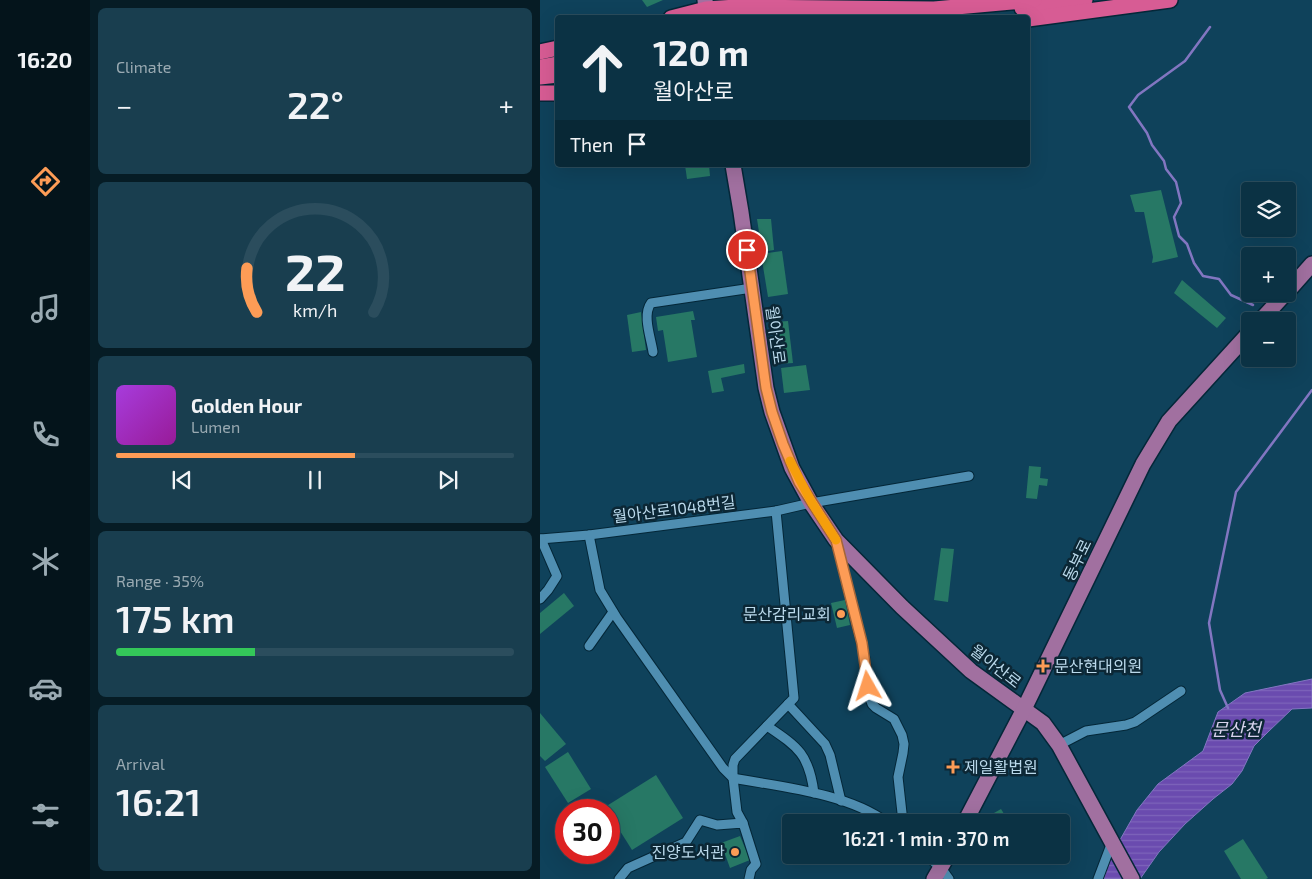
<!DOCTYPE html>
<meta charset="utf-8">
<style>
body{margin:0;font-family:"Exo 2","Noto Sans KR",sans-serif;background:#193e4f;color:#f1f3f6;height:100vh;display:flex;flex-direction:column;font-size:19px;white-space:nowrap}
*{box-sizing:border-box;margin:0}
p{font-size:16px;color:#9aaab2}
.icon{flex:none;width:28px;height:28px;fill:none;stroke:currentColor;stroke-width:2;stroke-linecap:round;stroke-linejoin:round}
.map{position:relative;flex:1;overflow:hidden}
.drawer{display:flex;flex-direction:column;gap:8px;padding:8px;background:#061c25;width:450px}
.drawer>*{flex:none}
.hud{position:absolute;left:15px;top:15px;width:475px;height:152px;border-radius:5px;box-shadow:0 5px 20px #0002,0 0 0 1px #2b4d5d;background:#0b3244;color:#f1f3f6;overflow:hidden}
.controls{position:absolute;left:701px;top:182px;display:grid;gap:10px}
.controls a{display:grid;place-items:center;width:55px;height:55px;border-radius:5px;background:#0b3244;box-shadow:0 5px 20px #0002,0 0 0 1px #2b4d5d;font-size:25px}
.speed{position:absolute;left:15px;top:799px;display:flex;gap:10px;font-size:25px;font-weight:700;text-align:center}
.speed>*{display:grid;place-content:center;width:65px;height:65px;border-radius:50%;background:#0b3244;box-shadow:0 5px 20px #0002,0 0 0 1px #2b4d5d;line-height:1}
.speed .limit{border:8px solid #d22;background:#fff;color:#111}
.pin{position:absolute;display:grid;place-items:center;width:42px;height:42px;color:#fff;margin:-21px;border:2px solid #fff;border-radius:50%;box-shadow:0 1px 5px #0007}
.me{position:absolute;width:55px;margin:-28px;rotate:354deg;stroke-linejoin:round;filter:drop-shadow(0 0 4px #0008)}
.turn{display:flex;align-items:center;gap:18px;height:105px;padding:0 15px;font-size:22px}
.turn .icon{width:65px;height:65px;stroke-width:2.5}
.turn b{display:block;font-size:35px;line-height:42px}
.then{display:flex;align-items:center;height:48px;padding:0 15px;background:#0003;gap:10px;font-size:19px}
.big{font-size:38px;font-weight:600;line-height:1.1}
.drawer .widget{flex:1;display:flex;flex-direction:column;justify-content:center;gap:8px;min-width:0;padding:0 18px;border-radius:8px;background:#193e4f}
.drawer .dial{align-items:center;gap:0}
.dial svg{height:130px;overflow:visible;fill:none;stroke:#2b4d5d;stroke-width:7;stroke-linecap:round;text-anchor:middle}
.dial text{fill:#f1f3f6;stroke:none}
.song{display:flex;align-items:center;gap:15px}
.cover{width:60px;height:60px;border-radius:8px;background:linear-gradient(135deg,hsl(280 70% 55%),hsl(300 70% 35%))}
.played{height:5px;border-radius:2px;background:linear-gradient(90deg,#fd9c56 60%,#2b4d5d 60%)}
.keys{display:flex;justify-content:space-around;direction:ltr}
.heat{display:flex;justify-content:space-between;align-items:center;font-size:28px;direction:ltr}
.charge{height:8px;border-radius:4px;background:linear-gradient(90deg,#34c759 35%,#2b4d5d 0)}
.trip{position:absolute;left:242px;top:814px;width:288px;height:50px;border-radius:5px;background:#0b3244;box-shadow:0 5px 20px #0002,0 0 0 1px #2b4d5d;font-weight:600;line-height:50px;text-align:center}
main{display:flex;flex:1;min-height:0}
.tabs{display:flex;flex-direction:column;width:90px;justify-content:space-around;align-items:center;background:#04141b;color:#9aaab2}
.tabs .icon{width:35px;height:35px}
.tabs .on{color:#fd9c56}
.tabs b{font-size:22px;color:#f1f3f6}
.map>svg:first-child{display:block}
.water{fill:url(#water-rules);stroke:#8276c1}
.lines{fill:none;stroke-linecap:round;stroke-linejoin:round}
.stream{stroke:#8276c1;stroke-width:2.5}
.building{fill:#277865}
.minor-casing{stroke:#042738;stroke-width:11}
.major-casing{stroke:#042738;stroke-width:18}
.highway-casing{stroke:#042738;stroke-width:18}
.minor{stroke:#4f8eb1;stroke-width:9}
.major{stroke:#a170a0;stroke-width:15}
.highway{stroke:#d75c94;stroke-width:15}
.route-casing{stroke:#a46538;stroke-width:12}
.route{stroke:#fd9c56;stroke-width:9}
.slow{stroke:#f59e0b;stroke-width:9}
.poi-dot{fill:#fd9c56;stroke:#0c2735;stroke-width:2}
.labels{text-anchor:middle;stroke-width:5;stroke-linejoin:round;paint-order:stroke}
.street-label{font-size:16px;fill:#bad9eb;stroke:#0c2735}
.poi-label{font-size:16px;fill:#bad9eb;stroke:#0c2735;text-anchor:end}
.water-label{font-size:18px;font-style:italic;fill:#d7d2ec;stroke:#0c2735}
</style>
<main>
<nav class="tabs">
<b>16:20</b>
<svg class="icon on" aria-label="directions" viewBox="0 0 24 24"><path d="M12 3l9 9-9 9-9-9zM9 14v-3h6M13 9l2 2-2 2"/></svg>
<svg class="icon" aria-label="music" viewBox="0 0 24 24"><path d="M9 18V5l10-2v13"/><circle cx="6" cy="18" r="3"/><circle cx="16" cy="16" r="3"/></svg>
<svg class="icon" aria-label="phone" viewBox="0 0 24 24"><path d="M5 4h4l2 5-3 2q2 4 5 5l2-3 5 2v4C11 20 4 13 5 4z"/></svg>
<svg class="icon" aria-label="climate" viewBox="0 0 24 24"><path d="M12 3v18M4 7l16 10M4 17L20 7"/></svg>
<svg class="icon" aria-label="car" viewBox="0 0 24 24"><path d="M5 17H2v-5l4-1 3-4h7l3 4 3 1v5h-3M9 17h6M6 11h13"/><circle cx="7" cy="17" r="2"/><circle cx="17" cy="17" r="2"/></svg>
<svg class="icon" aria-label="filters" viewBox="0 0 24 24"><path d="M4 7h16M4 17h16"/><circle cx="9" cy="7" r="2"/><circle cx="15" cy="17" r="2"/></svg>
</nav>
<section class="drawer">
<div class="widget"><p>Climate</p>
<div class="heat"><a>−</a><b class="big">22°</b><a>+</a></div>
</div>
<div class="widget dial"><svg viewBox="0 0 100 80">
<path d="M14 69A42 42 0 1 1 86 69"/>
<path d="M14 69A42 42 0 0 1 8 42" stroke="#fd9c56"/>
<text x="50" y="56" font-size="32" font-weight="700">22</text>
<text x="50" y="72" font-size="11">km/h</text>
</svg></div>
<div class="widget">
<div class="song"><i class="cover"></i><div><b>Golden Hour</b><p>Lumen</p></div></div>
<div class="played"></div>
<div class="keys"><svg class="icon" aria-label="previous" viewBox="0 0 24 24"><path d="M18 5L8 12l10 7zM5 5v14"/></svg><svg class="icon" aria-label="pause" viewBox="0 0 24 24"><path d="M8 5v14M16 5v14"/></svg><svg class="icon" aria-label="next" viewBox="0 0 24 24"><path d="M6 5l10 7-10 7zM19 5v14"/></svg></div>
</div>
<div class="widget"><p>Range · 35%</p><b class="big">175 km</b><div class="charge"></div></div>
<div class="widget"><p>Arrival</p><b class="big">16:21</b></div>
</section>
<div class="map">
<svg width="772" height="879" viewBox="0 0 772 879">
<defs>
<pattern id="water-rules" width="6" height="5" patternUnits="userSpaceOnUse" patternTransform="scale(1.25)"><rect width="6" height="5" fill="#6a4baf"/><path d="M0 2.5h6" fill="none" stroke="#7d64ba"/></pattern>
</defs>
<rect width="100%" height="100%" fill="#0f425b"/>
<polygon class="water" points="772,679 772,708 752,709 728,732 714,746 702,771 692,784 673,799 645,824 619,852 600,879 564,879 568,861 597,810 618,784 663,751 678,712 705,693"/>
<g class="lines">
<g class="stream">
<polyline points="670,27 645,61 598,95 589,107 607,133 612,145 624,161 626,169 636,182 641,203 634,217 639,236 647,244 654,263 663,276 679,279 691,295 713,305"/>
<polyline points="688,708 680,690 669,623 696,492 772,390"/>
</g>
</g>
<g class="building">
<polygon points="102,0 123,0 107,7"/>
<polygon points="145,165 169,165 170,176 147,179"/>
<polygon points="621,190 638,257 612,263 613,257 604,212 595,212 590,195"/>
<polygon points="217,219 231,219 234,250 222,252"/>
<polygon points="242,251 248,294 228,297 221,254"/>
<polygon points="642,280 686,318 677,328 634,293"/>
<polygon points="153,311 155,320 151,320 157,357 128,362 123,330 118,331 116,317"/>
<polygon points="101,312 106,350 92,352 87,315"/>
<polygon points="248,321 253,363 239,364 234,322"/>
<polygon points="204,364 205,373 181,378 184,391 172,393 168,371"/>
<polygon points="266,365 270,390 244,393 241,368"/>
<polygon points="489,466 501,467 500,478 508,479 507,486 499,485 497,499 486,498"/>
<polygon points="401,548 414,549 408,602 394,600"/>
<polygon points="24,593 34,606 0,634 0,613"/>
<polygon points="305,600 310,625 297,628 291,603"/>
<polygon points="0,713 26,744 5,761 0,756"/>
<polygon points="28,752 51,789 28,803 5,767"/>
<polygon points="116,775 143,818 92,850 65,807"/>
<polygon points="461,809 469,822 455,822 452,817 454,813"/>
<polygon points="200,836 210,860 190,868 181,843"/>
<polygon points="703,839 728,878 726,879 701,879 684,851"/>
</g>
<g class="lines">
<defs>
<g id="minor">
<path d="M113,352C111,338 102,315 111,303L212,288"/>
<path d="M49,535L60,590L77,618L183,768L193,778C241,787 307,793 346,822"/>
<polyline points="0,539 49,535 236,511 271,503 429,476"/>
<polyline points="297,544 325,658 329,696 332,704 336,708 354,719 362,735 364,744 363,753 358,777 363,822"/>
<polyline points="0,599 8,590 17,576 1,539"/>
<polyline points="49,646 73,612"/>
<polyline points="248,704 285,744 290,755 301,801"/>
<path d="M227,726C258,747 269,754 274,793"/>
<polyline points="519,745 546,731 586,725 595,722 641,691"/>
<polyline points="203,823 197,812 193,778 193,765 195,759 254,698 236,511"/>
<polyline points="386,855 401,868 409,879"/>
<polyline points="79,879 88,868 146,842 160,820 177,825 203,823 216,864 211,870 209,879"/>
<polyline points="558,879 572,842"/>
</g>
<g id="major">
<polyline points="165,0 167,18"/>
<polyline points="193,165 201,212 226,388 232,412 252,468 271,503 296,540 362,607 431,671 503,723 519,745 592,879"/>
<polyline points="748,291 772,264"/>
<polyline points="720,321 745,294"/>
<polyline points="425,822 484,709 603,464 629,421 710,332"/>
<polyline points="394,879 408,855"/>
</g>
<g id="highway">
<polyline points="482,8 545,0"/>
<polyline points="131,18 166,9 196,7 394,9 494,0"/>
<polyline points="488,19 630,0"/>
<polyline points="0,52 18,48"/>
<polyline points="0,67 18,64"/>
<polyline points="0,77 18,75"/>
<polyline points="0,93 18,93"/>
</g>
</defs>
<use href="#minor" class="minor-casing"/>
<use href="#major" class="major-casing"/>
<use href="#highway" class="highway-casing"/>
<use href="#minor" class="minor"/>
<use href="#major" class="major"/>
<use href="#highway" class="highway"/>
</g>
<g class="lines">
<defs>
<polyline id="route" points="207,250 226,388 232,412 243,444 259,482 296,540 322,643 328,686"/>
</defs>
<use href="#route" class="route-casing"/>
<use href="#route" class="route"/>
<polyline class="slow" points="250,461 272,503 296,540"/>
</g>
<g class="poi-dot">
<circle cx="301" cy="614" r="5"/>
<path d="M500.5 658.5h5v5h5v5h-5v5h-5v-5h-5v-5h5z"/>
<path d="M410.5 759.5h5v5h5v5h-5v5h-5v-5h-5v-5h5z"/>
<circle cx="195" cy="852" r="5"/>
</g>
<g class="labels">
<g class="street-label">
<text transform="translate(236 335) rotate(82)" y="6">월아산로</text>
<text transform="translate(134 509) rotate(-7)" y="6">월아산로1048번길</text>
<text transform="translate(537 560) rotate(-64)" y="6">동부로</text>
<text transform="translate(456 666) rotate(38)" y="6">월아산로</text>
</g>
<g class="poi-label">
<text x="291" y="620">문산감리교회</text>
<text x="514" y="672" text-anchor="start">문산현대의원</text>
<text x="424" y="773" text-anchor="start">제일활법원</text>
<text x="185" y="858">진양도서관</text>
</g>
<g class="water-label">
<text x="696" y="736">문산천</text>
</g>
</g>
</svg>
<div class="controls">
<a><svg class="icon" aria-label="layers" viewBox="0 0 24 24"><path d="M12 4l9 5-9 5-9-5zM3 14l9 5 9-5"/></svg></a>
<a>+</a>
<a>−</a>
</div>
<div class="speed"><div class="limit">30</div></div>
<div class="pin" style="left:207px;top:250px;background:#d93025"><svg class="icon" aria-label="arrive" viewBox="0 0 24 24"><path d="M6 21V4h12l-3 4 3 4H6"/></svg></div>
<svg class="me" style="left:328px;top:686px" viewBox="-20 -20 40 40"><path d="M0-17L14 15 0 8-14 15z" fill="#fd9c56" stroke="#fff" stroke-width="4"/></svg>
<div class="trip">16:21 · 1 min · 370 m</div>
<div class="hud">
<div class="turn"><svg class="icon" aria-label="ahead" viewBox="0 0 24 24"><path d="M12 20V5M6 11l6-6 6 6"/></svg><div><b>120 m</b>월아산로</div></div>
<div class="then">Then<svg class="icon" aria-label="arrive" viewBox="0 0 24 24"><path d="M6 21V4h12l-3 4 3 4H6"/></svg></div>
</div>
</div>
</main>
